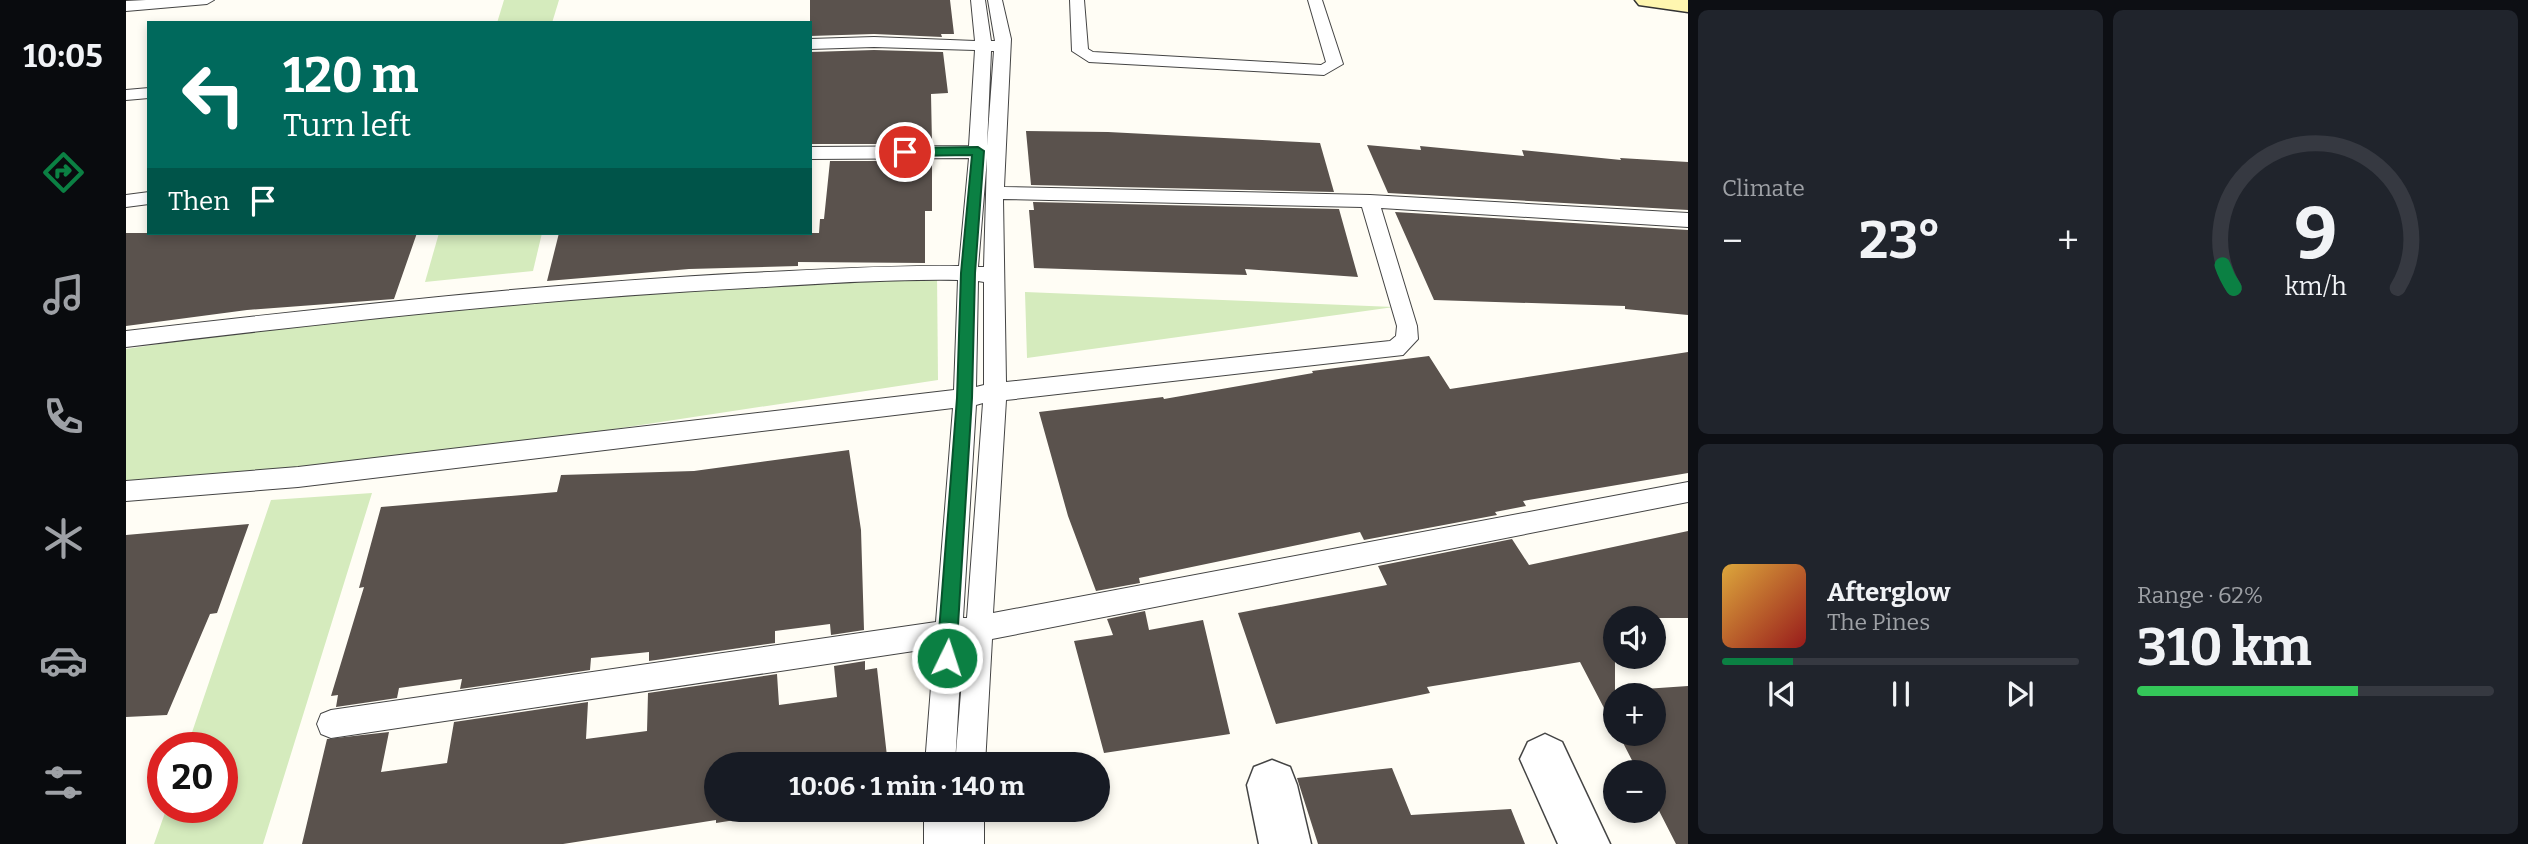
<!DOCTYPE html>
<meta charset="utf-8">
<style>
body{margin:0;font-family:Bitter,serif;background:#20242c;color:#f1f3f6;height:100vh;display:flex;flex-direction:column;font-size:26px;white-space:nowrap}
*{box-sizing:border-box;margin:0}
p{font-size:23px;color:#9ea1a6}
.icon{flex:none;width:38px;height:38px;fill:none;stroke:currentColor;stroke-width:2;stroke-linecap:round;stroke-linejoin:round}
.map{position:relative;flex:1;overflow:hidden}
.sheet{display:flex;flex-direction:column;gap:10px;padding:10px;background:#0d0f14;width:840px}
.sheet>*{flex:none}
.banner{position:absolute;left:21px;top:21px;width:665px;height:214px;border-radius:0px;box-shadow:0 4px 10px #0003;background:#00695c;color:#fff;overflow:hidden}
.tools{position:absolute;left:1477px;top:606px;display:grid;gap:14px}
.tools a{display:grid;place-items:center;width:63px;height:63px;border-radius:50%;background:#171b24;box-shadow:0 4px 10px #0003;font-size:35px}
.speed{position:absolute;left:21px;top:732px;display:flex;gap:14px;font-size:35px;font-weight:700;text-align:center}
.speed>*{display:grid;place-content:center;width:91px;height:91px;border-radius:50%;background:#171b24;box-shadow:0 4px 10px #0003;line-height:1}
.speed .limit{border:10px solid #d22;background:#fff;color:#111}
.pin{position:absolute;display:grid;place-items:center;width:60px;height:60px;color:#fff;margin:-30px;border:4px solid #fff;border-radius:50%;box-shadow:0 2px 7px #0007}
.me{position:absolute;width:77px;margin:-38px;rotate:4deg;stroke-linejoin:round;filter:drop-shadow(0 0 5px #0008)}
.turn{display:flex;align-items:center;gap:24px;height:147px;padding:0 21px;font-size:32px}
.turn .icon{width:91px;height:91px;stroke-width:2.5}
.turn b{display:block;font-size:49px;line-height:60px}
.then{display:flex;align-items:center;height:66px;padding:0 21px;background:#0003;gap:14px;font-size:26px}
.big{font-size:52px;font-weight:700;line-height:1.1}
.sheet .widget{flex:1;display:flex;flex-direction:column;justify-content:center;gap:10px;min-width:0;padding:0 24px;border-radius:10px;background:#20242c}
.sheet .dial{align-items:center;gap:0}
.dial svg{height:182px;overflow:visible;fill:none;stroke:#363941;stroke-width:7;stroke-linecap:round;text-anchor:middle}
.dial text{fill:#f1f3f6;stroke:none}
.song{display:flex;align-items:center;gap:21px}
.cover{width:84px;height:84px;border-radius:10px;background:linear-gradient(135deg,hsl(40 70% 55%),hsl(0 70% 35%))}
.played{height:7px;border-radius:4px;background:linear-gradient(90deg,#0b8043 20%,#363941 20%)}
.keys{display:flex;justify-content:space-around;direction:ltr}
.heat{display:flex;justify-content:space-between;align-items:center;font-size:38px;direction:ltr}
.charge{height:10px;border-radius:5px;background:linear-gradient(90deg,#34c759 62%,#363941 0)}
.sheet .tiles{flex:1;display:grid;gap:10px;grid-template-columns:repeat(2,1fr)}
.trip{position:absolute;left:578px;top:752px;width:406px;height:70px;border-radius:35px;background:#171b24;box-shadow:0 4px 10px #0003;font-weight:700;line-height:70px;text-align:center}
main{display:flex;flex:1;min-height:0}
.menu{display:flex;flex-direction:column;width:126px;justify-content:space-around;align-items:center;background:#090b0e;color:#9ea1a6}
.menu .icon{width:49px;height:49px}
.menu .selected{color:#0b8043}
.menu b{font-size:32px;color:#f1f3f6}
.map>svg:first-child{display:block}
.green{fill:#d5ebbd}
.building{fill:#5a524d}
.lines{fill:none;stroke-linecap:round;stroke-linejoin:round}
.lane-casing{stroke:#444;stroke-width:2}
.street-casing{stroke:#444;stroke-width:3}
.secondary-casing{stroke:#333;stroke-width:3}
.lane{fill:#fff;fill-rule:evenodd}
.street{fill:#fff;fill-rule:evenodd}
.secondary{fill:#fff6b0;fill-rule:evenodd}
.route{fill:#0b8043;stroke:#07532c;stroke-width:2}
</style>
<main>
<nav class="menu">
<b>10:05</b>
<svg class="icon selected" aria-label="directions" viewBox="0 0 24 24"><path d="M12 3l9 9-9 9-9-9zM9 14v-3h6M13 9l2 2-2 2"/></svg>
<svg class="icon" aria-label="music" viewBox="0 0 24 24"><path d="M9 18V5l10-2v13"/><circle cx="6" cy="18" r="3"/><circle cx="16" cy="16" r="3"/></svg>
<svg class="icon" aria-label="phone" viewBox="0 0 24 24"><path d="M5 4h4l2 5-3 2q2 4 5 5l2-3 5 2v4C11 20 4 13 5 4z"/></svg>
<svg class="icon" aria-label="climate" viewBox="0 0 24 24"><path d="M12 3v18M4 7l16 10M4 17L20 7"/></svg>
<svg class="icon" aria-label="car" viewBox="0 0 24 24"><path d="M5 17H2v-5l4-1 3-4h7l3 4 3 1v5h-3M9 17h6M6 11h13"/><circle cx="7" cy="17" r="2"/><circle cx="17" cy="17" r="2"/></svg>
<svg class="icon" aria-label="filters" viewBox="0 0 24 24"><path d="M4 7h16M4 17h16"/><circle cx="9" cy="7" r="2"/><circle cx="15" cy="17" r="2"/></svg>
</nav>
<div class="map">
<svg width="1562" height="844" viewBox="0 0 1562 844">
<rect width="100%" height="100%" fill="#fffdf5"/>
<g class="green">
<polygon points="378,0 433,0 426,23 371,23"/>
<polygon points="313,233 416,233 407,271 299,282"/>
<polygon points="811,273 812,380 172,477 0,489 0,349 283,306"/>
<polygon points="899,292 1268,307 901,358"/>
<polygon points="246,493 137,844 28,844 41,807 96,807 96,747 61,747 145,500"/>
</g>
<g class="building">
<polygon points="684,0 824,0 828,34 815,34 816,37 748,34 684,36"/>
<polygon points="748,50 817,52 822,93 805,94 806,144 684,144 684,52"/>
<polygon points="900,131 982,132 1194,143 1208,192 905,185"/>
<polygon points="1241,145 1295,150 1294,146 1398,156 1396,150 1495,160 1494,158 1562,162 1562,210 1262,193"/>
<polygon points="704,161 806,161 806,211 799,211 799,263 672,262 672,266 563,269 421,281 433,233 693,233 694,219 698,219"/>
<polygon points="907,202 1213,209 1232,277 1119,269 1121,275 908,268 903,210 908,210"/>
<polygon points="1269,212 1562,230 1562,315 1499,309 1499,306 1308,300"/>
<polygon points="0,233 291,233 268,299 121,310 0,326"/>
<polygon points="1562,352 1562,473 1397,501 1400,506 1369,512 1371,515 1238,540 1234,532 1013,578 1014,583 970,591 942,516 913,412 1037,397 1038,399 1187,373 1186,371 1303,356 1324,389"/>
<polygon points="723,450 735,530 738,630 705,635 704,624 649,631 649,643 523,661 523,652 465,658 464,670 334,689 336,679 273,688 271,698 210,707 212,695 205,696 238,587 233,588 255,507 431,492 435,475 568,471"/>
<polygon points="123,524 91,613 84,614 41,715 0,717 0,535"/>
<polygon points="1562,531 1562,618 1489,618 1489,691 1562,686 1562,844 1550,844 1528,801 1528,772 1512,772 1492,733 1528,733 1528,695 1489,695 1489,729 1454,662 1301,687 1304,693 1150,724 1112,613 1261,585 1252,566 1386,539 1403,565"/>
<polygon points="1019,611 1023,630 1077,620 1104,734 978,753 948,641 987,635 981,619"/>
<polygon points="739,661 739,670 751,668 762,765 590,765 590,810 654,810 654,813 590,823 590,820 437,844 176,844 201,739 263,732 255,772 321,763 328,722 462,702 460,739 521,731 522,693 651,674 653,705 711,697 708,666"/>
<polygon points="1266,768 1285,815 1385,809 1399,844 1192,844 1171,778"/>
</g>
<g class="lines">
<defs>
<g id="lane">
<polygon points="20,0 88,0 81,4 0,11 0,1"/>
<path d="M845,0H859L865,41H869L862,0H876L885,39L878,187L1244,195L1562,213V227L1255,208L1291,326L1292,339L1277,355L880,400L867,613L1562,482V502L866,639L859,765H829L839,644H836L829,765H799L808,648L205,738L195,734L191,724L195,714L205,710L810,622L827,408L172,487L0,501V481L172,467L828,390L832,280C761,279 691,284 621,288C413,299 206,322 0,347V331C207,307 413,284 621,273C692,270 762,265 833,266L843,158L684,159V147L843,146L849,50L748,47L684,49V39L748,37L849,41ZM865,51H868L861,146ZM861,158L858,267H852ZM877,199L1236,207L1271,326L1270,336L1264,341L880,382ZM852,281L858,282V385L850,387ZM857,403L841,618H837L850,405Z"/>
<polygon points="944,0 958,0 962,49 967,52 1195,65 1200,62 1182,0 1196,0 1217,64 1198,75 963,62 946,51"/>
<polygon points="23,88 23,98 0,100 0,90"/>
<polygon points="23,192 23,204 0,207 0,195"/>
<polygon points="798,810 828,810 828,815 828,810 858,810 858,844 798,844"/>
</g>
<g id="street">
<polygon points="1419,734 1436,742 1484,844 1432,844 1394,759 1402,742"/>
<polygon points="1146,760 1164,767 1171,785 1185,844 1133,844 1121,785 1128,767"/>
</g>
<polygon id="secondary" points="1509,0 1562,0 1562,12 1513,5"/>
</defs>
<use href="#lane" class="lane-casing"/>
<use href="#street" class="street-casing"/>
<use href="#secondary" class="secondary-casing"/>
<use href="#lane" class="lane"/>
<use href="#street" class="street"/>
<use href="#secondary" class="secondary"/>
</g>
<polygon class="route" points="852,147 858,151 849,273 846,398 830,658 827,665 821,667 814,665 811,658 831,398 835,273 846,155 779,156 773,152 779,148"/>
</svg>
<div class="tools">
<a><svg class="icon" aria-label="sound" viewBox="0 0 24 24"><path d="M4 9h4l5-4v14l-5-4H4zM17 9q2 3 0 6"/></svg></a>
<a>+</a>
<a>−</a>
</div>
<div class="speed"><div class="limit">20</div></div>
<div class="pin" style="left:779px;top:152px;background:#d93025"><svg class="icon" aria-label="arrive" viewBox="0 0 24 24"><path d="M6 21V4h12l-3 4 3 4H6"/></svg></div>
<svg class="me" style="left:821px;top:658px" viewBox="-20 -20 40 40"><circle r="17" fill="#0b8043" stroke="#fff" stroke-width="3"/><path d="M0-11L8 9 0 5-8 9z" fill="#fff"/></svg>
<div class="trip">10:06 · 1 min · 140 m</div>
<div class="banner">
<div class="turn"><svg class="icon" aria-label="left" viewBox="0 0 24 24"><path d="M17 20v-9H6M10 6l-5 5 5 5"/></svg><div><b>120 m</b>Turn left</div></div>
<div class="then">Then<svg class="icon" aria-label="arrive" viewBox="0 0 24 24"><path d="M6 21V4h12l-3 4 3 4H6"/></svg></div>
</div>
</div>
<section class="sheet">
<div class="tiles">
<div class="widget"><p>Climate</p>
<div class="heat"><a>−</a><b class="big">23°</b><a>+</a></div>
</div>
<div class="widget dial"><svg viewBox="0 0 100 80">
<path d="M14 69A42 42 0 1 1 86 69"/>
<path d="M14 69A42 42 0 0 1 9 59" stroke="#0b8043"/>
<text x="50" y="56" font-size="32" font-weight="700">9</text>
<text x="50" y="72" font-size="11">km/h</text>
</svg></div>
<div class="widget">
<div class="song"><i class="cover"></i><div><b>Afterglow</b><p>The Pines</p></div></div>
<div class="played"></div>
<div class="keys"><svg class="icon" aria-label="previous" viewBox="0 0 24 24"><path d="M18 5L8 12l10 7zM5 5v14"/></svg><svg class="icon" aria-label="pause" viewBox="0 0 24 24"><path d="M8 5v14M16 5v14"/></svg><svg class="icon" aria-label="next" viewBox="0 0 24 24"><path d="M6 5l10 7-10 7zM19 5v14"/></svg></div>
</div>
<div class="widget"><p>Range · 62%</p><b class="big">310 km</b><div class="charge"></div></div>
</div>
</section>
</main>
